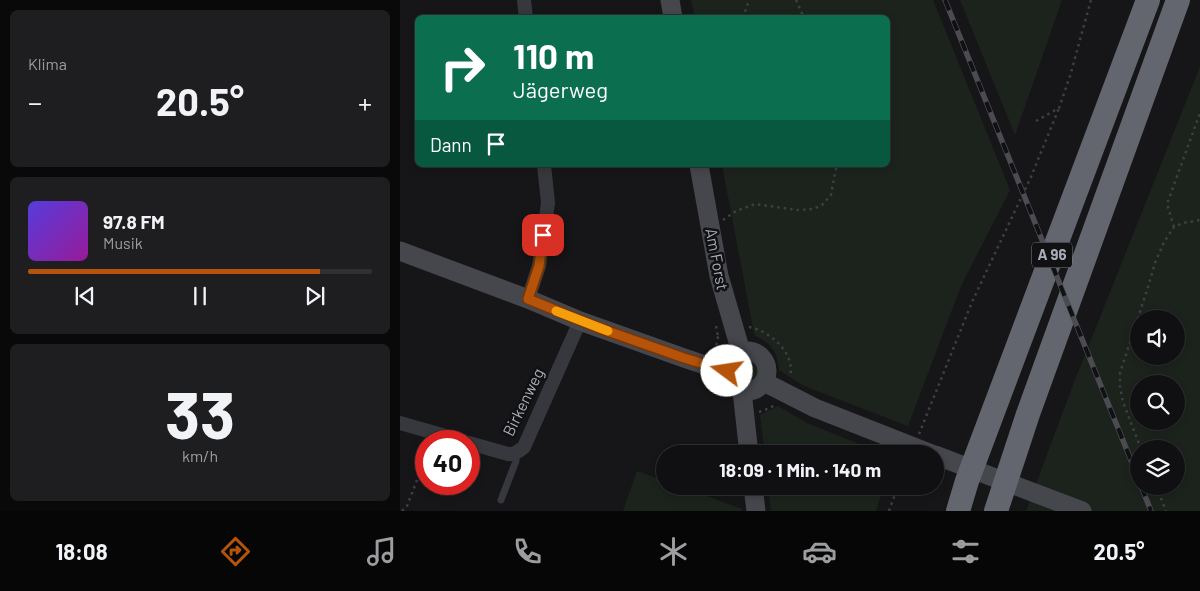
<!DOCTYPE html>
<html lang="de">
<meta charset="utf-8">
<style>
body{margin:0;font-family:Barlow,sans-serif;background:#1e1e20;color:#f1f3f6;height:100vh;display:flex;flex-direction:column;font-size:19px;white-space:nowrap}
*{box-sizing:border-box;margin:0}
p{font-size:16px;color:#9c9d9f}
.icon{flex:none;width:28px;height:28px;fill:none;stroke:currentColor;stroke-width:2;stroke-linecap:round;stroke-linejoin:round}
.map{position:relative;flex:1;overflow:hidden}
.sheet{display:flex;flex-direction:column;gap:10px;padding:10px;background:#09090a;width:400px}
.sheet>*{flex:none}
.banner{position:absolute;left:15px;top:15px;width:475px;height:152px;border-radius:8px;box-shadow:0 2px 8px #0003,0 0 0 1px #303032;background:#0b6e4f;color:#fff;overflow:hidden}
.controls{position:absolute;left:730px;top:310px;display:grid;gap:10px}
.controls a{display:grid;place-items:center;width:55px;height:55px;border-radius:50%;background:#101012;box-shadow:0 2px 8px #0003,0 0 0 1px #303032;font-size:25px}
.speed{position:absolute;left:15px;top:430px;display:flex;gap:10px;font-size:25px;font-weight:700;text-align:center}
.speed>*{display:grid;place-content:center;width:65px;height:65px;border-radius:50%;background:#101012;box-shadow:0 2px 8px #0003,0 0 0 1px #303032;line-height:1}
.speed .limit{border:8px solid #d22;background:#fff;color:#111}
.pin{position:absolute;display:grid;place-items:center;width:42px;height:42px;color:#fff;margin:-21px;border-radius:10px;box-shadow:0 2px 8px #0006}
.me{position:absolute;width:55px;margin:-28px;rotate:284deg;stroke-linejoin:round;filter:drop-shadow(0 0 4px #0008)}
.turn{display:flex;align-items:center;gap:18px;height:105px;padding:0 15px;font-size:22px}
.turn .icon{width:65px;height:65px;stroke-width:2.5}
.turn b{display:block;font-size:35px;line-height:42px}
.then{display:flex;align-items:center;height:48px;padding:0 15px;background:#0003;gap:10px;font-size:19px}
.big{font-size:38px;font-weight:700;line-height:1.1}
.sheet .tile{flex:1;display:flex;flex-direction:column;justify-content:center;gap:8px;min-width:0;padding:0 18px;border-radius:8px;background:#1e1e20}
.sheet .dial{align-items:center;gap:0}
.dial b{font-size:65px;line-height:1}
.song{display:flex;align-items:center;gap:15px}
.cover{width:60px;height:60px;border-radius:8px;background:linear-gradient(135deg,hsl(250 70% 55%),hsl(300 70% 35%))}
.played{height:5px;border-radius:2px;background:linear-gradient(90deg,#b45309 85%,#303032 85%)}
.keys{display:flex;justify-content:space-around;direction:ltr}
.heat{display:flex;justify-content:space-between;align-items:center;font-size:28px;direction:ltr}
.trip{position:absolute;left:256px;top:445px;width:288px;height:50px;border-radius:25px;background:#101012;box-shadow:0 2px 8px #0003,0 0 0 1px #303032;font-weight:700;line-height:50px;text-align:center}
.tab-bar{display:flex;height:80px;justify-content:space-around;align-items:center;background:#060607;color:#9c9d9f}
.tab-bar .icon{width:35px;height:35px}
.tab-bar .current{color:#b45309}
.tab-bar b{font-size:22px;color:#f1f3f6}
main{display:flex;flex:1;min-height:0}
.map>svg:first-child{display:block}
.green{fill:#1c231d;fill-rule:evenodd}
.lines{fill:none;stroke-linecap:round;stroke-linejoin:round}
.path{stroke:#3d3f44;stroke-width:2.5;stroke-dasharray:2.5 4;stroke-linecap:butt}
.lane{stroke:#37383d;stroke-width:7}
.street{stroke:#37383d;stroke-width:14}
.secondary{stroke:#45474d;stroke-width:19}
.highway{stroke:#63666e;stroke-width:24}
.rail-casing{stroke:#4a4c52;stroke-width:5.5}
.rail{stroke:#111113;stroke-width:4;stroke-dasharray:11;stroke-linecap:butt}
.route-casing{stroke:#753606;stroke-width:12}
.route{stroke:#b45309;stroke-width:9}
.slow{stroke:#f59e0b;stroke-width:9}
.labels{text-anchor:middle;stroke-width:5;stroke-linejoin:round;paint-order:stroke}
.shield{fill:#111113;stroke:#7b7e86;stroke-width:1}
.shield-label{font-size:15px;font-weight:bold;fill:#a8adb8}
.street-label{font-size:16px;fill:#a8adb8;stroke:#111113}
</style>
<main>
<section class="sheet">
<div class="tile"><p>Klima</p>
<div class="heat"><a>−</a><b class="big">20.5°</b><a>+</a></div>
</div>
<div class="tile">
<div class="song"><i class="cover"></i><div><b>97.8 FM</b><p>Musik</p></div></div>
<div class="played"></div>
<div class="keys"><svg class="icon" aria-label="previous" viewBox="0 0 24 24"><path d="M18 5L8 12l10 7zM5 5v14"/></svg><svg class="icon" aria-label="pause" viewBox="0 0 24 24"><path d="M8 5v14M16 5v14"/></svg><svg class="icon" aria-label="next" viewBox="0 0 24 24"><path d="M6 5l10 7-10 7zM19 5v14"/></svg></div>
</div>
<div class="tile dial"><b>33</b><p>km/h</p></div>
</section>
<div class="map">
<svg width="800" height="511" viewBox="0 0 800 511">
<rect width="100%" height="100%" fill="#161618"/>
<g class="green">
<path d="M291,0H533L610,190L561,286L508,426L404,386L379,370C377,352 372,343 355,336L353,328L322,165H488V18L295,17Z"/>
<polygon points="560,0 662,0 615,135"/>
<path d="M800,67V511H626L673,385ZM739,319H776V356H739ZM739,384H776V421H739ZM739,449H776V486H739Z"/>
<circle cx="347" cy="371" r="13"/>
<polygon points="378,406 407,423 484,454 365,454 360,415"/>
<polygon points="237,471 265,481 265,486 279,486 342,509 342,511 223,511"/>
<polygon points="368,486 484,486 476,511 371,511"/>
</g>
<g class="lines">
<g class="path">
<polyline points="396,0 404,18"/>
<polyline points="343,18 349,0"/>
<polyline points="636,121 659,108 670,76 691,0"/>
<polyline points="323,220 336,211 355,204 397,210 413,209 422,205 431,195 435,173 437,165"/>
<polyline points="774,227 767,204 800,113"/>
<polyline points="316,326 318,337"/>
<path d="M349,327C370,331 396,353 390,377"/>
<polyline points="313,351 317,343 318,337 320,337"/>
<polyline points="359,412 370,408 376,404"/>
<polyline points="519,434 572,302 631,177 659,108"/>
<polyline points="741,449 723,402 720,387 720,373 748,287 755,263 764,242 774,227 783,223 800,220"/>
<polyline points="756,486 766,511"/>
<polyline points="2,511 7,506 26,457"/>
<polyline points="489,511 498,486"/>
</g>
<polyline class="lane" points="101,500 116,461 116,453"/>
<g class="street">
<polyline points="124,0 126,18"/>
<polyline points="128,299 139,266 148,203 144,165"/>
<polyline points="0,423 63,441"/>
<path d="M69,443L108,454C114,455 119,451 124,447L180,321"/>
</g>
<g class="secondary">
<polyline points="270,0 273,18"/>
<polyline points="299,165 319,276 341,352"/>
<polyline points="0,251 128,299 180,321 284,358 308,366 327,371"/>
<circle cx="347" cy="371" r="20"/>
<polyline points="364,382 415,408 532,454"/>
<polyline points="342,391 349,454"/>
<polyline points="535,455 682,511"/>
<polyline points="353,486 356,511"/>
</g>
<g class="highway">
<polyline points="558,511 567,481 748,0"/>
<polyline points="596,511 628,414 778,0"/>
</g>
<defs>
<g id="rail">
<polyline points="545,0 739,480"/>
<polyline points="741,486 751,511"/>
</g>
</defs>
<use href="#rail" class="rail-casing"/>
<use href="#rail" class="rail"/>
</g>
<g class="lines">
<defs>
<polyline id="route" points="143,235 139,266 128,299 199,328 284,358 327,371"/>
</defs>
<use href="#route" class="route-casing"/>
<use href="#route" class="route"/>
<polyline class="slow" points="156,311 208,331"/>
</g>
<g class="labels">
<rect class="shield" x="632" y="242.5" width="40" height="25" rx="4"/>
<g class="shield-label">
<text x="652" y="260">A 96</text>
</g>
<g class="street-label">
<text transform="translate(317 259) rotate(79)" y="6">Am Forst</text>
<text transform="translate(123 402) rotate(-64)" y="6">Birkenweg</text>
</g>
</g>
</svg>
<div class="controls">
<a><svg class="icon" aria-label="sound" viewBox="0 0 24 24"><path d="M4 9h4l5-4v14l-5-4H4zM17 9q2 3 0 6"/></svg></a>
<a><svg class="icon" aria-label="search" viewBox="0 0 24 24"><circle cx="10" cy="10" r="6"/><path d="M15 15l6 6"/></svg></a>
<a><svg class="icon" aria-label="layers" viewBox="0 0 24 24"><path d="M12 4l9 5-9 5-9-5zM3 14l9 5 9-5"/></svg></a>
</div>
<div class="speed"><div class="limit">40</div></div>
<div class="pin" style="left:143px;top:235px;background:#d93025"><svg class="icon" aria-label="arrive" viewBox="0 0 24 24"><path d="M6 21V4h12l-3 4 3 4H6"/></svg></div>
<svg class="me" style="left:327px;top:371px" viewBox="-20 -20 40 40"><circle r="19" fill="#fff"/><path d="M0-13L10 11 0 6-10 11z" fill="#b45309"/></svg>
<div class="trip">18:09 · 1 Min. · 140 m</div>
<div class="banner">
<div class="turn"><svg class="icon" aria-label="right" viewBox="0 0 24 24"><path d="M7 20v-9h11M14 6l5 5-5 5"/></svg><div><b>110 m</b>Jägerweg</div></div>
<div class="then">Dann<svg class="icon" aria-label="arrive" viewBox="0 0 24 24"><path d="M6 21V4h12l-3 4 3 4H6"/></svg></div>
</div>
</div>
</main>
<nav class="tab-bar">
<b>18:08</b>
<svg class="icon current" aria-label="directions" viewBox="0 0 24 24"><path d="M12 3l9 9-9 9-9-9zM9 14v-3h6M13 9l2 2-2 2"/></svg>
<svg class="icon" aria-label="music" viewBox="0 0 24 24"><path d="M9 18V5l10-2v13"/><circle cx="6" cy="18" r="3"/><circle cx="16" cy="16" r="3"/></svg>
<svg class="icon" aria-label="phone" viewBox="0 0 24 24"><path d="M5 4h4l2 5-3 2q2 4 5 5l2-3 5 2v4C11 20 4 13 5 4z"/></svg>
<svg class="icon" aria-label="climate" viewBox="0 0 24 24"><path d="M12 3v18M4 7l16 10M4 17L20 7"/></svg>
<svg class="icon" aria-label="car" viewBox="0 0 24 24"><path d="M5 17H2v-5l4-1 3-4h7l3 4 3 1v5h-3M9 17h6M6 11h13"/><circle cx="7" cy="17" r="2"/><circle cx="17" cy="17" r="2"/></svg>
<svg class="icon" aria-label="filters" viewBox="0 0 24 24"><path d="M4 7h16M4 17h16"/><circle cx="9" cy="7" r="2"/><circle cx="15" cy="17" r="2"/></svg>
<b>20.5°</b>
</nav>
